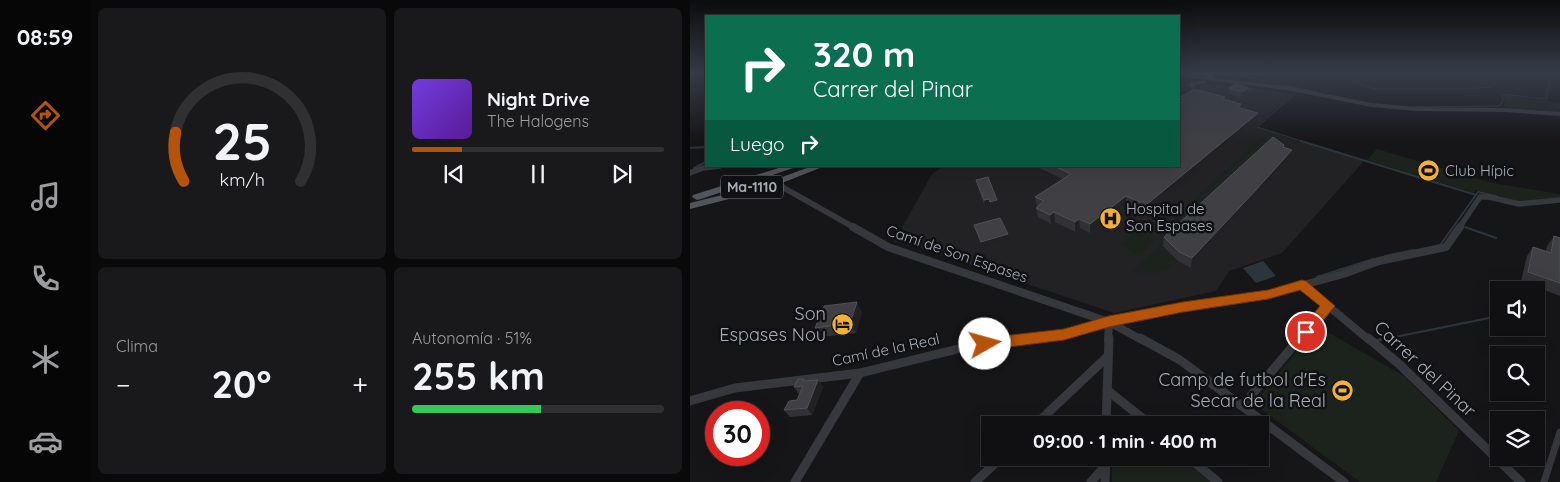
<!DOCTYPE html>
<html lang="es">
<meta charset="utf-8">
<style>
body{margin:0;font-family:Quicksand,sans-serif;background:#19191b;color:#f1f3f6;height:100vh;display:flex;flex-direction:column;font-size:19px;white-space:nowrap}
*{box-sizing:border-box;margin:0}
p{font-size:16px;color:#9c9d9f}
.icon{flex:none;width:28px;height:28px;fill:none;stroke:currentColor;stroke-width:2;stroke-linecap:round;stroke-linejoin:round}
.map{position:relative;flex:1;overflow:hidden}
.sheet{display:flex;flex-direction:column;gap:8px;padding:8px;background:#09090a;width:600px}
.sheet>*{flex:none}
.top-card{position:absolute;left:15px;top:15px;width:475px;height:152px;border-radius:0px;box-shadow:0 5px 20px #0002,0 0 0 1px #303032;background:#0b6e4f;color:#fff;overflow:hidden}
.fabs{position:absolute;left:800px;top:281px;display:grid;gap:10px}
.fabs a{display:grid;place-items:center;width:55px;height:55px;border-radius:0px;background:#101012;box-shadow:0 5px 20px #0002,0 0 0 1px #303032;font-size:25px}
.speed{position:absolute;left:15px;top:401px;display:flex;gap:10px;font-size:25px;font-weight:700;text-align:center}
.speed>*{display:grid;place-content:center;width:65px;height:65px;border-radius:50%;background:#101012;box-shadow:0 5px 20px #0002,0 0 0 1px #303032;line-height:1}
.speed .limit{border:8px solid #d22;background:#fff;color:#111}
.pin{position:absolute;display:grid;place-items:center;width:42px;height:42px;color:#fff;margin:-21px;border:2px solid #fff;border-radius:50%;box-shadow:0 1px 5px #0007}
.me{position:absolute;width:55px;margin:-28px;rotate:83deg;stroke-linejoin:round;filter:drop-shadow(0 0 4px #0008)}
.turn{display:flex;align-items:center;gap:18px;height:105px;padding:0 25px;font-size:22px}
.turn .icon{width:65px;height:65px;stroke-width:2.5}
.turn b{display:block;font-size:35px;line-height:42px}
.then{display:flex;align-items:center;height:48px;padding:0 25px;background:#0003;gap:10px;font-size:19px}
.big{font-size:38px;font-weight:700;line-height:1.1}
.sheet .card{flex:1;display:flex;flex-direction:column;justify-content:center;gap:8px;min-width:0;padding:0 18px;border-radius:8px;background:#19191b}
.sheet .dial{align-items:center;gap:0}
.dial svg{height:130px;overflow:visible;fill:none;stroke:#303032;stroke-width:7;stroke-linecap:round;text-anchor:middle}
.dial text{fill:#f1f3f6;stroke:none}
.song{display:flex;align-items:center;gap:15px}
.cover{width:60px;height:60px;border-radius:8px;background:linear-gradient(135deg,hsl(260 70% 55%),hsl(270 70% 35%))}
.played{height:5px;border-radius:2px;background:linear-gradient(90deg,#b45309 20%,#303032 20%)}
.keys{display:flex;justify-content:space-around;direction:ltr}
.heat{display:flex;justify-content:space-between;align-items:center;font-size:28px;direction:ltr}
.charge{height:8px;border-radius:4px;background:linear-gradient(90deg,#34c759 51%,#303032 0)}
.sheet .tiles{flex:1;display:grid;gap:8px;grid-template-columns:repeat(2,1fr)}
.trip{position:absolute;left:291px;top:416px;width:288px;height:50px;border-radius:0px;background:#101012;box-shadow:0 5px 20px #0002,0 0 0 1px #303032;font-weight:700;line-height:50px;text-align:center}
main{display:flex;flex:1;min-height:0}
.menu{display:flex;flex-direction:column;width:90px;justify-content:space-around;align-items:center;background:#060607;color:#9c9d9f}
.menu .icon{width:35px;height:35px}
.menu .current{color:#b45309}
.menu b{font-size:22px;color:#f1f3f6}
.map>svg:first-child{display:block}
.built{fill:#222225}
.green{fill:#1c231d}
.water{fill:#2c353c}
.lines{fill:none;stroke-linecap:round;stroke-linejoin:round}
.stream-far2{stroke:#2c353c;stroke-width:1}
.stream-far1{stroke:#2c353c;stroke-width:2}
.stream{stroke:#2c353c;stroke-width:2.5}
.pedestrian{stroke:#37383d;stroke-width:7}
.minor-far2{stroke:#37383d;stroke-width:5.5}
.minor-far1{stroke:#37383d;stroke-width:8}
.minor{stroke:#37383d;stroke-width:9}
.tertiary{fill:#37383d;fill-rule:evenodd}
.primary{fill:#53555c;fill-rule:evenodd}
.wall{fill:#323236}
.shaded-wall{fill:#212124}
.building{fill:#3f3f44;stroke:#4f5156}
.route{fill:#b45309;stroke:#753606}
.labels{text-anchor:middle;stroke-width:5;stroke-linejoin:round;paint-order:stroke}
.shield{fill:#111113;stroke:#7b7e86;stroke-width:1}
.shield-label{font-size:14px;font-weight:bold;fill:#a8adb8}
.poi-label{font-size:15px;fill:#a8adb8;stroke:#111113;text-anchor:start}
.street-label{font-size:15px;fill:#a8adb8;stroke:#111113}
.near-poi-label{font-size:18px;fill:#a8adb8;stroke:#111113;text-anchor:end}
.near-street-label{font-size:18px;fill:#a8adb8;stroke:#111113}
</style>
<main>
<nav class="menu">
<b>08:59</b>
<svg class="icon current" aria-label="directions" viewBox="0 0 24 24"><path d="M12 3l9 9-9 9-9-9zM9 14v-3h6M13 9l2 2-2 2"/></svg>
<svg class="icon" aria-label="music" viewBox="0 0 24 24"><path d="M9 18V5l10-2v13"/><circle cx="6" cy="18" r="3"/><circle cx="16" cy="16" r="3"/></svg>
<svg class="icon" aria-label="phone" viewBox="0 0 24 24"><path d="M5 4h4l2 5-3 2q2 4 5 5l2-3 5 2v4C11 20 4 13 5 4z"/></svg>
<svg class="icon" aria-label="climate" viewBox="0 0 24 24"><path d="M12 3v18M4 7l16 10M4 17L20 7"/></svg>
<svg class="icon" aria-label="car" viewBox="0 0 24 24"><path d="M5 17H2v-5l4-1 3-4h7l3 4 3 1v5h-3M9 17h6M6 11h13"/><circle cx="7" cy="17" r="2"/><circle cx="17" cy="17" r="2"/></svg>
</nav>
<section class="sheet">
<div class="tiles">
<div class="card dial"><svg viewBox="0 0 100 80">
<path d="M14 69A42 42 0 1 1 86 69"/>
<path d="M14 69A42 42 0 0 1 9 39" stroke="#b45309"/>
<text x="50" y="56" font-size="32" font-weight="700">25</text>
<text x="50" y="72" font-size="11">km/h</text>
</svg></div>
<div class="card">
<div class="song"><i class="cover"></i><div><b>Night Drive</b><p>The Halogens</p></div></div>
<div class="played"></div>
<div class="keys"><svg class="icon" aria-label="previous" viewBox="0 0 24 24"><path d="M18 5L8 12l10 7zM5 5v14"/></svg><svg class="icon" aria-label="pause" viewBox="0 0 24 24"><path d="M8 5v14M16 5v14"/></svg><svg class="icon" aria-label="next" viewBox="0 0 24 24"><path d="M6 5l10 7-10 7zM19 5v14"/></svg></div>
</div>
<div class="card"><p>Clima</p>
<div class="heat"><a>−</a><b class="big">20°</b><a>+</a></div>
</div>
<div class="card"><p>Autonomía · 51%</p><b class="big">255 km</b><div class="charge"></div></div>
</div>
</section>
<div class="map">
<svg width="870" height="482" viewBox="0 0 870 482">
<rect width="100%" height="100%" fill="#161618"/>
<polygon class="built" points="489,83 573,89 603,94 566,127 674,161 592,253 539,271 526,291 424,313 219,244 204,242 242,174 254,166 489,166"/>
<g class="green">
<polygon points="812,94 870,103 870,113 813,107 815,98"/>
<polygon points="572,137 576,138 486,221 481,221"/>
<polygon points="687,149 802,183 870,194 870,199 828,202 785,190 784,193 677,160"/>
<polygon points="447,230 467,239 450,256 429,245"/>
<path d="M470,245L488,261C476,272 458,278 442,271Z"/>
<polygon points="627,326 714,376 769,431 746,482 670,482 564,404"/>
<polygon points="422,458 492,458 520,482 422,482"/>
</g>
<polygon class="water" points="573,261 586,276 566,283 553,268"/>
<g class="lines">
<g class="stream-far2">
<polyline points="544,74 627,92"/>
<polyline points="655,79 685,89 772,89 800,87 814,74"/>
<polyline points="606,93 567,127 615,142"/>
<polyline points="723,107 807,106 811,105 813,99 811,94 856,99 861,74"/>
</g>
<g class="stream-far1">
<polyline points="611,141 786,195"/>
<polyline points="0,148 16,147"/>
<polyline points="4,168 16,162"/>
<polyline points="775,227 806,238"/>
<polyline points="751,244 788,192 806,196"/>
<polyline points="695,256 724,250"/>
<polyline points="627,277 683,259"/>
<polyline points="690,340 809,316"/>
</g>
<polyline class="stream" points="688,340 696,338"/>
<polyline class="pedestrian" points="854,482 870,432"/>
<g class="minor-far2">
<polyline points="0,173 13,168 30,166"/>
<polyline points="88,182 94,188 165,228"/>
<polyline points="769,228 790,197 799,197 829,204 870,200"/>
</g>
<g class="minor-far1">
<polyline points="163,227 198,247 419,322 452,340"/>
<polyline points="612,284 679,340"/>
<polyline points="336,340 374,335 419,322 493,307 578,295 653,274 689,261 756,247 770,227"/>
<polyline points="418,340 419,322"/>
<polyline points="609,340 638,306"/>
</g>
<g class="minor">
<polyline points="450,338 490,360 654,482"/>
<polyline points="678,338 709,364 831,482"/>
<polyline points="417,390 461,425"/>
<polyline points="0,401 45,388 170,373 276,347 346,338"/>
<polyline points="553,405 610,338"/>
<polyline points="345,425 418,356"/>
<polyline points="416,425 419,338"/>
<polyline points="499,458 528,482"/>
<polyline points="105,482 170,373"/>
<polyline points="285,482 311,458"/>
<polyline points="401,482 415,466"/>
<polyline points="415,482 416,458"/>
</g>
<g class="tertiary">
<polygon points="491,74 596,86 682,103 726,107 815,108 870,112 870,116 815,112 726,111 682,107 596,90 493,77 490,75"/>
<polygon points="514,80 516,81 516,83 504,85 504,87 502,88 498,84"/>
</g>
<g class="primary">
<polygon points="512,74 520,74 525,77 522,79"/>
<polygon points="95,166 109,166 11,199 7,200 2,197 3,195"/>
<polygon points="122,166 135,166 74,190 0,209 0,203 68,186"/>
</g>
</g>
<g class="wall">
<polygon points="539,88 559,88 558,93 550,98 539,93"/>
<polygon points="489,98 534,99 551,104 550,108 566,121 456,214 436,205 400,233 390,228 385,232 365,222 361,224 348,217 346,208 348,206 347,206 345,197 373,179 351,169 351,166 489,166"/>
<polygon points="594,145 593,147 600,158 563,200 501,268 488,261 473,246 474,237"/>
<polygon points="286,180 307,200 309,207 302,209 301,206 295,207 288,187"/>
<polygon points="864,236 870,238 870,296 831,281 837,256 843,247 856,251 857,246"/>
<polygon points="172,312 166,333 131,337 125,328"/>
<polygon points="114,379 116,381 128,380 133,387 122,415 100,417 94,410 107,400 109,394 104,387"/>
</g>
<g class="shaded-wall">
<polygon points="559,88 558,93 550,98 551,92"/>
<polygon points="568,113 566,121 456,214 456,205"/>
<polygon points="602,150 600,158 563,200 501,268 502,258"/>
<polygon points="436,196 436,205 400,233 400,224"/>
<polygon points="299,199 301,206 295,207 294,200"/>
<polygon points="307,200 309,207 302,209 300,202"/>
<polygon points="364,212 365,222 361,224 360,215"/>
<polygon points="389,219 390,228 385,232 385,222"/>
<polygon points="318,234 319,239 292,247 291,242"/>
<polygon points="167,302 172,312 166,333 160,323"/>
<polygon points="128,380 133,387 122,415 117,408"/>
</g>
<g class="building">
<polygon points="545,84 559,88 551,92 539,88"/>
<polygon points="504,89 535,97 533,99 551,104 547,107 568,113 456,205 436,196 400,224 389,219 385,222 364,212 360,215 346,208 354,201 345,197 381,174 364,166 489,166 489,104 495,100 489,98"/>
<polygon points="583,137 594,145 593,147 602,150 565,191 502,258 489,252 474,237"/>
<polygon points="298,177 307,200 300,202 299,199 294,200 286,180"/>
<polygon points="310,218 318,234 291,242 284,225"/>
<polygon points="864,236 870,238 870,283 838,272 843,247 861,253"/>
<polygon points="167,302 160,323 125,328 134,306"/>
<polygon points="108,379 114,379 113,381 128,380 117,408 94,410 99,401 107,400 113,386 104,387"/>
</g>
<linearGradient id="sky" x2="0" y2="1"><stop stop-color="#0c0c0d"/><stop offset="0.52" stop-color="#363c48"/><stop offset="1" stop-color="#363c48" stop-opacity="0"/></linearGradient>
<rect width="870" height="141" fill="url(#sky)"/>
<polygon class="route" points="612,280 616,281 645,306 620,336 616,337 611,336 609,332 630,306 610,290 578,299 493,312 419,327 374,340 295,350 290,348 288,344 290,340 295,338 374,329 419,316 493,302 578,290"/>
<defs>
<symbol id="stadium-disc" viewBox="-11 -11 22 22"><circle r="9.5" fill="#f2b134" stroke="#111113"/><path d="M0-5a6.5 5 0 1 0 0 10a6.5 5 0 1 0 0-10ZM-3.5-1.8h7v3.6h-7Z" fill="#111"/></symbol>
<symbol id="hospital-disc" viewBox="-11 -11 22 22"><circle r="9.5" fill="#f2b134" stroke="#111113"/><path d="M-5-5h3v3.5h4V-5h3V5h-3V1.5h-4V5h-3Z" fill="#111"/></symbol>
<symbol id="hotel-disc" viewBox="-11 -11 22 22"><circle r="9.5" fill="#f2b134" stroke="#111113"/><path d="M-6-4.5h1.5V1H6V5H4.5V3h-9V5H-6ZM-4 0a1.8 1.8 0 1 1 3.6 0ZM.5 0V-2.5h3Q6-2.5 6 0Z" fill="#111"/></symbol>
</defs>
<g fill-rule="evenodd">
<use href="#stadium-disc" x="726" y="158" width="25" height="25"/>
<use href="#hospital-disc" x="408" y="206" width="25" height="25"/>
<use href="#hotel-disc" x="140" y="312" width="25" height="25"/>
<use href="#stadium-disc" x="640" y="378" width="25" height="25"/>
</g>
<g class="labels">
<rect class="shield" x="31" y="175.5" width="62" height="23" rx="4"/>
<g class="shield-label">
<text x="62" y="192">Ma-1110</text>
</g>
<g class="poi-label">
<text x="755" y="176">Club Hípic</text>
<text x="436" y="214">Hospital de<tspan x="436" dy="17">Son Espases</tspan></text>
</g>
<g class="street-label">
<text transform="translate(267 254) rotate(19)" y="5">Camí de Son Espases</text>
<text transform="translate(196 350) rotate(-12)" y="5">Camí de la Real</text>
</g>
<g class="near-poi-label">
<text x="136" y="320">Son<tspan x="136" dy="21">Espases Nou</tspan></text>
<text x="636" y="386">Camp de futbol d'Es<tspan x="636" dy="21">Secar de la Real</tspan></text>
</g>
<g class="near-street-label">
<text transform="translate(735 369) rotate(43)" y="6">Carrer del Pinar</text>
</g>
</g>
</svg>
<div class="fabs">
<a><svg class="icon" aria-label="sound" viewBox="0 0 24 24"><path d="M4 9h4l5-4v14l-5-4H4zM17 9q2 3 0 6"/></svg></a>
<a><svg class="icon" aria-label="search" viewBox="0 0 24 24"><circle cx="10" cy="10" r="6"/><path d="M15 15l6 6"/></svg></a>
<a><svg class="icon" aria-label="layers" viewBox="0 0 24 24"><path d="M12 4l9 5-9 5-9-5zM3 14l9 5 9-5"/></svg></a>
</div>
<div class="speed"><div class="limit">30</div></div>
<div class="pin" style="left:616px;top:332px;background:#d93025"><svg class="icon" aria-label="arrive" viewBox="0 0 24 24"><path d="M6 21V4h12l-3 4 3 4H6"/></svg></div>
<svg class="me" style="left:295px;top:344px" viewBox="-20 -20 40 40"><circle r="19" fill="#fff"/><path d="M0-13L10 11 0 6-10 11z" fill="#b45309"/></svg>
<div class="trip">09:00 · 1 min · 400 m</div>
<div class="top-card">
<div class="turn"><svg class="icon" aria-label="right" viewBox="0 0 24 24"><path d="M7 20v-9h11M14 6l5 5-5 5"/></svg><div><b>320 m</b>Carrer del Pinar</div></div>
<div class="then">Luego<svg class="icon" aria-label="right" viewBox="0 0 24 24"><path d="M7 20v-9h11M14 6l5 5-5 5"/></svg></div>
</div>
</div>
</main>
